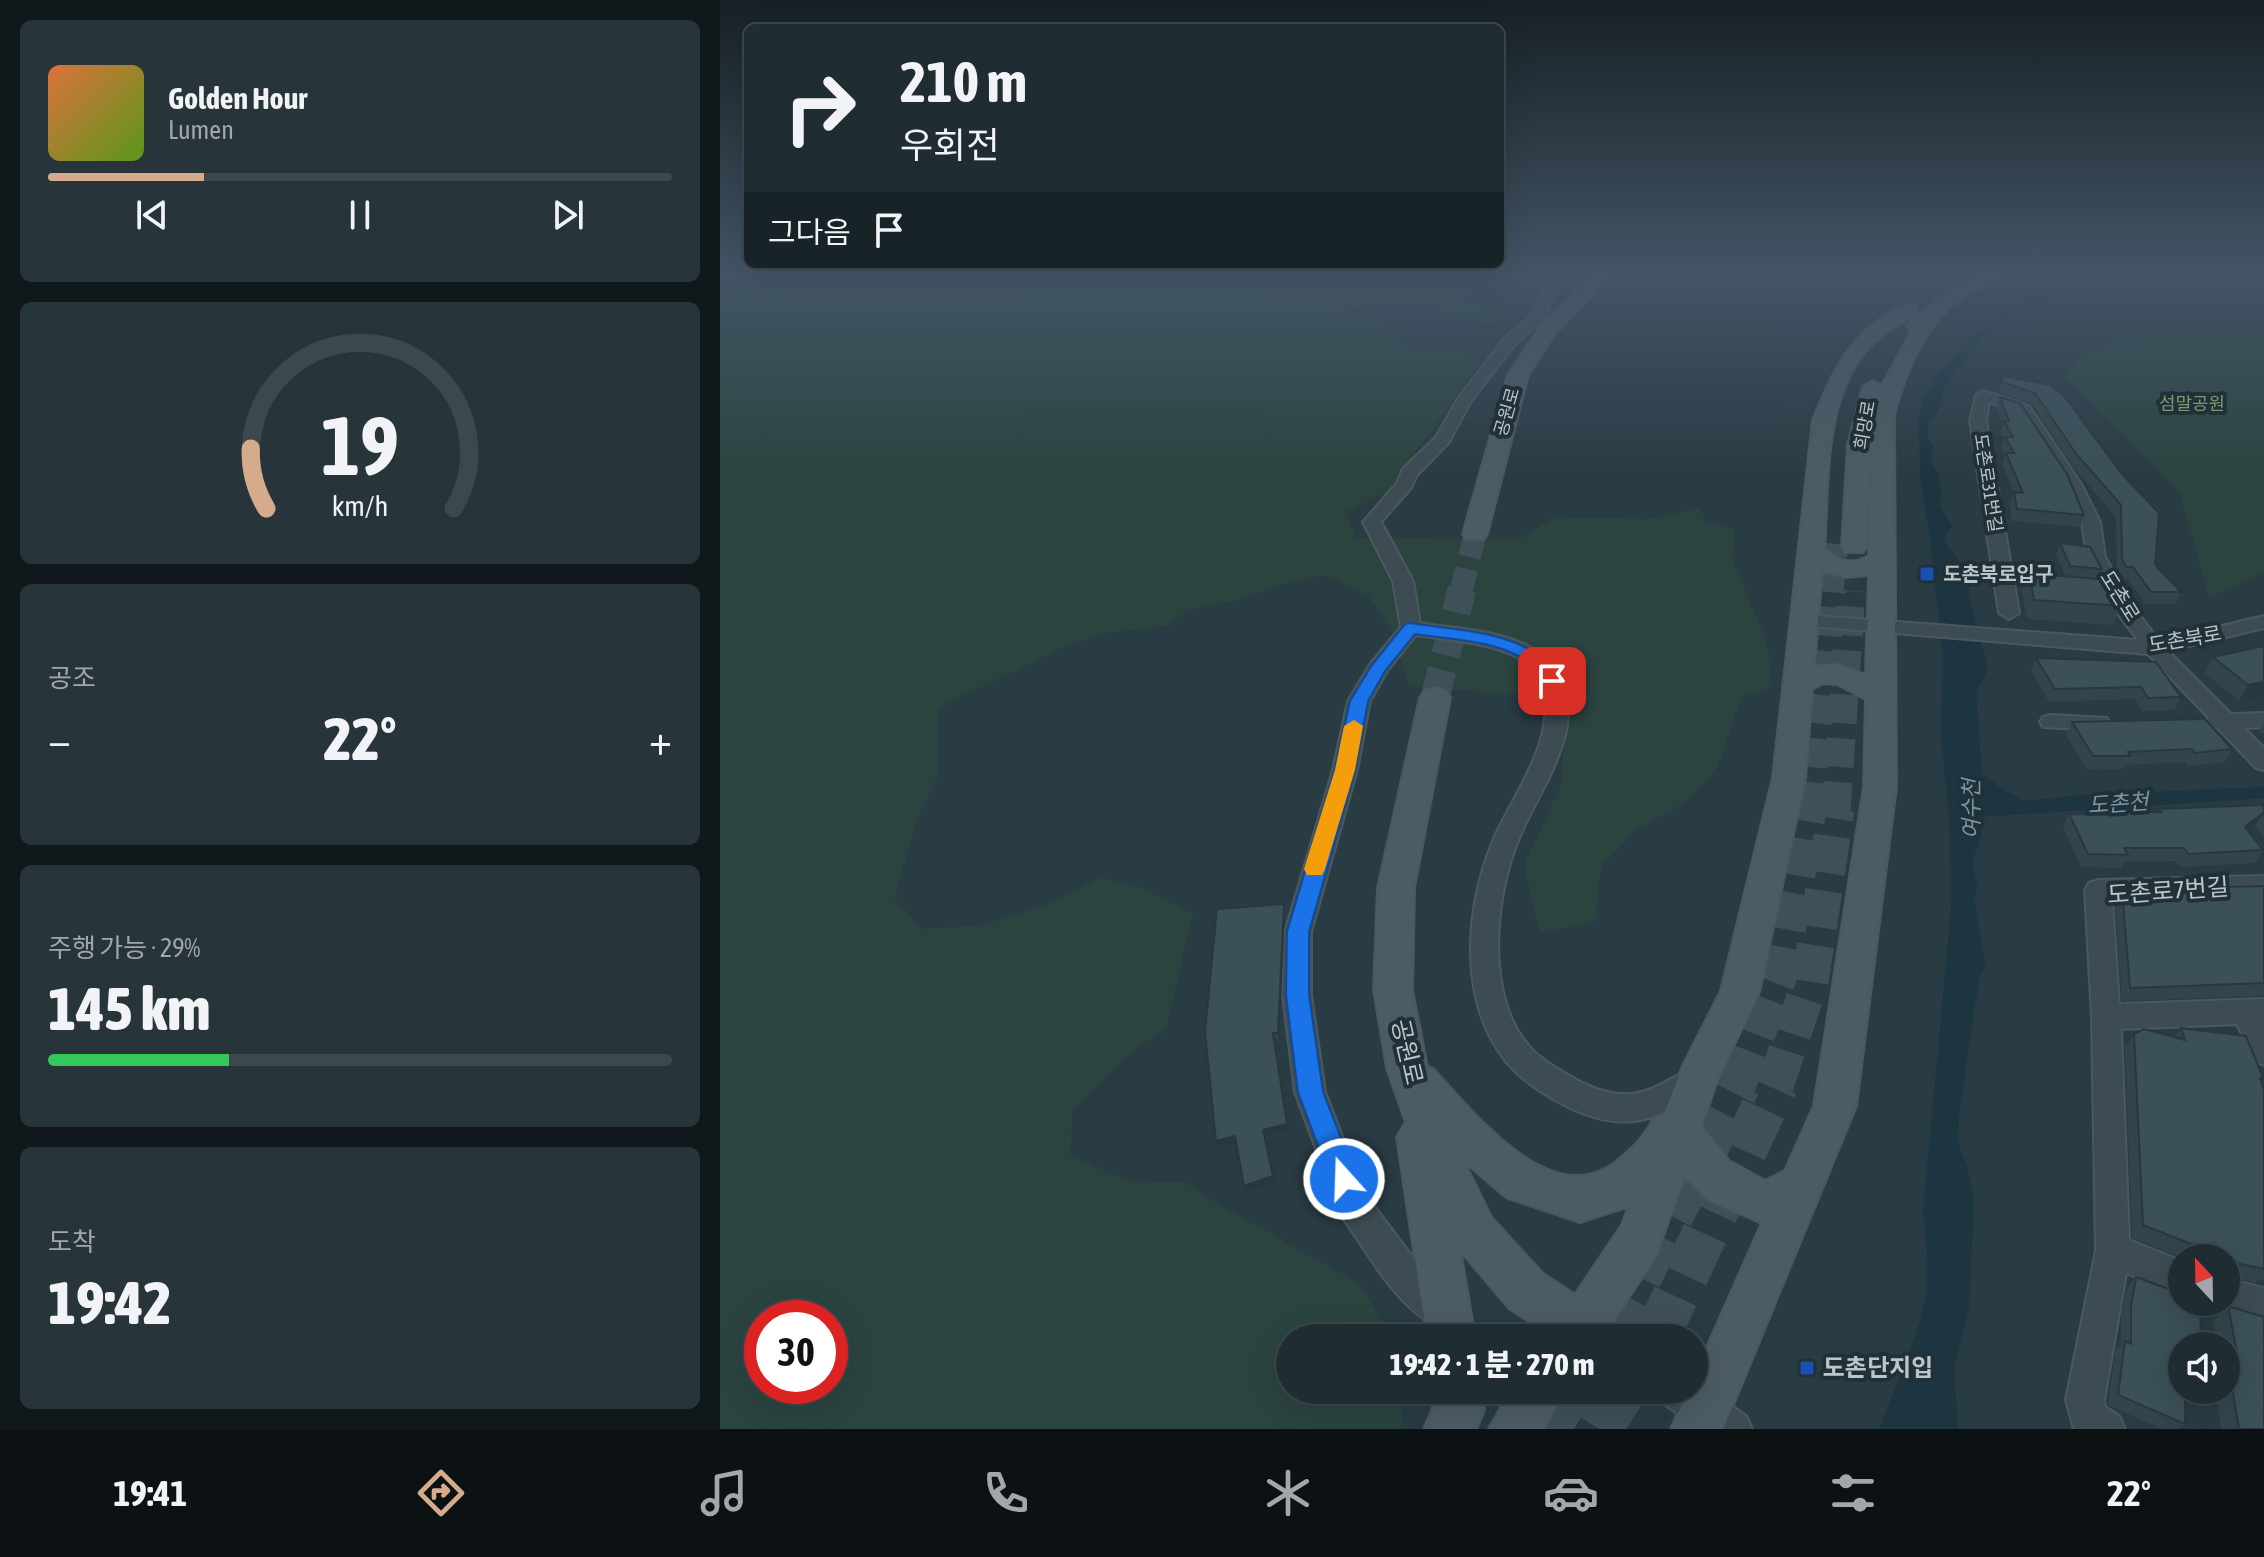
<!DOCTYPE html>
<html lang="ko">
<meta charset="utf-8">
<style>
body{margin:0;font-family:"Asap Condensed","Noto Sans KR",sans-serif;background:#27343a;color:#f1f3f6;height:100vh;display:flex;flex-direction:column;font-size:30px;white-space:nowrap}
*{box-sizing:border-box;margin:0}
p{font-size:26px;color:#a1a7ac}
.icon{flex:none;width:44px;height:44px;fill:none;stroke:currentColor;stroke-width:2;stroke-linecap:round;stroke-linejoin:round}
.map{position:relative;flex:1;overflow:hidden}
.panel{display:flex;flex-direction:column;gap:20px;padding:20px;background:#11181c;width:720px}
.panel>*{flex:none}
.guide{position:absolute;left:24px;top:24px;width:760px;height:244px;border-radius:12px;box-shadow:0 8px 32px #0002,0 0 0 2px #3c484d;background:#1f2c32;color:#f1f3f6;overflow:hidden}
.needle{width:52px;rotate:338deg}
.fabs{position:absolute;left:1448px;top:1244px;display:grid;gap:16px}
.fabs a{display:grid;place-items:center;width:72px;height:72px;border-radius:50%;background:#1f2c32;box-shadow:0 8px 32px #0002,0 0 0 2px #3c484d;font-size:40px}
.speed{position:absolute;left:24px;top:1300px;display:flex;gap:16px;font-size:40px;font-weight:700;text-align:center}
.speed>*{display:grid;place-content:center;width:104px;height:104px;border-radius:50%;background:#1f2c32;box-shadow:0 8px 32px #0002,0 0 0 2px #3c484d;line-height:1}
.speed .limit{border:12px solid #d22;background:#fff;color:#111}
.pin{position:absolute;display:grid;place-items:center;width:68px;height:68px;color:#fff;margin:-34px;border-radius:16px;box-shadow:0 4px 12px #0006}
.me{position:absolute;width:88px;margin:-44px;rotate:340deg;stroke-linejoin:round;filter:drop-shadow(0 0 6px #0008)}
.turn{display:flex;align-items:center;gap:28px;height:168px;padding:0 24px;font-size:36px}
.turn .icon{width:104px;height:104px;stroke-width:2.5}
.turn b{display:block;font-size:56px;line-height:68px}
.then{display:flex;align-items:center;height:76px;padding:0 24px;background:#0003;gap:16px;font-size:30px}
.big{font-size:60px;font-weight:800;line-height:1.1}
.panel .widget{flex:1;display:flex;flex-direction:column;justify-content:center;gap:12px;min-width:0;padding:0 28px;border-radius:12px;background:#27343a}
.panel .dial{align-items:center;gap:0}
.dial svg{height:208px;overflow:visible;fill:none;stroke:#3c484d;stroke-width:7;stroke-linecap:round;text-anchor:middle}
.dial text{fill:#f1f3f6;stroke:none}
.song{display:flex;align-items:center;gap:24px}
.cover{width:96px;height:96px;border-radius:12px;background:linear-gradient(135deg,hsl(20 70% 55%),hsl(90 70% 35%))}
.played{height:8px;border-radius:4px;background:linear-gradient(90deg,#d6ab8b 25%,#3c484d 25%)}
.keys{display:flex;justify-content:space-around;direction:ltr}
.heat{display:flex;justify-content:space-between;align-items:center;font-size:44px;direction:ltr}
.charge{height:12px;border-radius:6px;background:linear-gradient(90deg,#34c759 29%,#3c484d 0)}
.trip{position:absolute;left:556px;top:1324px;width:432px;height:80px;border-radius:40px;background:#1f2c32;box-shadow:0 8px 32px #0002,0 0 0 2px #3c484d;font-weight:800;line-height:80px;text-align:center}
.menu{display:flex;height:128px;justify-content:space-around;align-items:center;background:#0c1214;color:#a1a7ac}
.menu .icon{width:56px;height:56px}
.menu .on{color:#d6ab8b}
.menu b{font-size:36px;color:#f1f3f6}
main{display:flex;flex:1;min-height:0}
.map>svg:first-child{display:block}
.green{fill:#2b4440;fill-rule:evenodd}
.water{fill:#1c3541}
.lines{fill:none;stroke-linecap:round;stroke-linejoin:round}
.stream{stroke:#1c3541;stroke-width:4}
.secondary-tunnel-far3{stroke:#3f5058;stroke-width:23;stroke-dasharray:23 12;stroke-linecap:butt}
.secondary-tunnel-far2{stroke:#3f5058;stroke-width:29;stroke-dasharray:29 15;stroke-linecap:butt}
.secondary-tunnel-far1{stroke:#3f5058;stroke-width:37;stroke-dasharray:37 18;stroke-linecap:butt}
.secondary-tunnel{stroke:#3f5058;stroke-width:46;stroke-dasharray:46 23;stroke-linecap:butt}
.street-casing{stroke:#4a585f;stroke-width:4}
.secondary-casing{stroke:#4a585f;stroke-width:4}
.street{fill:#3d4c53;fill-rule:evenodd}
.secondary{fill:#4c5c65;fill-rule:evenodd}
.wall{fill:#33454c}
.shaded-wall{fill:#29383e}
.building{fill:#3b5058;stroke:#29383e;stroke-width:2}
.route{fill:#1a73e8;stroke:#114b97;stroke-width:2}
.slow{fill:#f59e0b}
.transit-dot{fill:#1a4fb4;stroke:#223138;stroke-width:3}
.labels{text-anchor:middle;stroke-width:8;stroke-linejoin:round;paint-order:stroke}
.far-park-label{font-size:18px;fill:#759c73;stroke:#223138}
.far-street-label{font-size:18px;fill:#bbc6cc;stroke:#223138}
.poi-label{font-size:20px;font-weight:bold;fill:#bbc6cc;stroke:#223138;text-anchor:start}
.street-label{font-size:20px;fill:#bbc6cc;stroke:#223138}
.water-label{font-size:22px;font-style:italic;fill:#7699a9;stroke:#223138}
.near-street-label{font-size:24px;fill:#bbc6cc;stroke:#223138}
.near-poi-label{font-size:24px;font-weight:bold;fill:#bbc6cc;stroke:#223138;text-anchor:start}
</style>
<main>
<section class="panel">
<div class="widget">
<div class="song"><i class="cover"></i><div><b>Golden Hour</b><p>Lumen</p></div></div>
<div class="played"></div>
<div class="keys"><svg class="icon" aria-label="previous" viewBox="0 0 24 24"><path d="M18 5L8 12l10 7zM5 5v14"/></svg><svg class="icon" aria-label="pause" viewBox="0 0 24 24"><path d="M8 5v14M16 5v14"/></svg><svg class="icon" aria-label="next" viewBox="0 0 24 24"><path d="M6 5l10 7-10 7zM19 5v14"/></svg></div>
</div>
<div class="widget dial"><svg viewBox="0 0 100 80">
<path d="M14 69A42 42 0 1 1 86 69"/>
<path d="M14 69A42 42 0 0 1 8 46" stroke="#d6ab8b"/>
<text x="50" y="56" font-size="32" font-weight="700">19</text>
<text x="50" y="72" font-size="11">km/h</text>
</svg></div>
<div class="widget"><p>공조</p>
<div class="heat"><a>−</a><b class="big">22°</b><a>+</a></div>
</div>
<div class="widget"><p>주행 가능 · 29%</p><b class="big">145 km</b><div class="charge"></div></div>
<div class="widget"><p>도착</p><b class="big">19:42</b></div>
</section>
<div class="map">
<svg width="1544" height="1429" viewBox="0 0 1544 1429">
<rect width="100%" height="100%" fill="#293b43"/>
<g class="green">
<path d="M0,273H798L780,287L742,294L747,301L779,314L776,323C753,325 738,315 717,309C692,302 624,307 600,315L606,321L667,325L690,352L738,347L762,360L667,492L626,512L636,538L800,539L835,517L930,519L980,508L986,521L1015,529L1012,560L1047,642L1052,687L1021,697L998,766L965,803L914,831L881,867L875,922L820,933L804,865L841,786L849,673L792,695L689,685L674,635L649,596L605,575L563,584L524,599L468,610L447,626L386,633L343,647L220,707L217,722V777L198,817L174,898L202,929L263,925L325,905L382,877L429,891L473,914L446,1029L414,1050L352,1111L351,1156L405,1180L465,1182L501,1206L640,1284L672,1338H570V1390H683L681,1429H0ZM42,1318H110V1386H42Z"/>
<polygon points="1469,332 1544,335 1544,573 1489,598 1460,492 1345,377 1364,353 1406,338"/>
</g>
<path class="water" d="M1252,335L1263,338L1242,365L1223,382L1222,397L1218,411L1208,424L1207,436L1213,447L1211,461L1219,476L1222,494L1219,505L1232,526L1224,537L1225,543L1247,571L1250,601L1268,669L1256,693L1262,774L1284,790L1305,801L1360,795L1544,787V798L1262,817L1261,835L1252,862L1257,886L1254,899L1265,966L1259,979L1239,1115L1238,1144L1247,1165L1254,1202L1249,1306L1234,1369L1238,1429H1159C1174,1391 1203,1327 1207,1288C1209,1263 1206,1238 1203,1213L1231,909L1230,827L1221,735L1223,656L1209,532L1200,477L1199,418L1203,402L1217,375Z"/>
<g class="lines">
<g class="stream">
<polyline points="1253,342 1293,308 1373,273"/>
<polyline points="1220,392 1233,371"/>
</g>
<g class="secondary-tunnel-far3">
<polyline points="741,591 755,534"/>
<polyline points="1112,591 1117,544"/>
</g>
<g class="secondary-tunnel-far2">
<polyline points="715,698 742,589"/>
<polyline points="1088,811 1112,589"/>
<polyline points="1116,811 1131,591"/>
</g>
<g class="secondary-tunnel-far1">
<polyline points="1017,1086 1060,973 1088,809"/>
<polyline points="1055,1086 1090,982 1116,809"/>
</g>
<g class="secondary-tunnel">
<polyline points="887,1338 1018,1084"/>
<polyline points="936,1338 1055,1084"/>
<polyline points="826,1429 852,1390"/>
<polyline points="879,1429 904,1390"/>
</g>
<defs>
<g id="street">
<path d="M831,273H843L823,320L796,343L751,401L729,442L697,475L691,488L661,522L693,581L700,623C746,631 817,630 841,678C867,733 815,795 797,843C772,907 763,1020 827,1062C854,1080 888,1101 922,1092C942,1087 958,1073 977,1066L988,1070L992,1079C983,1098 935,1119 914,1121C880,1126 840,1105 813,1086C737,1034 740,919 773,841C793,793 840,738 821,682C808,643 730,641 696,635L667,671L650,701L637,770L591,932V995L605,1092L644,1193L704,1272L733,1298L739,1310L733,1322L721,1328C676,1309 648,1252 620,1214L616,1203L575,1092L563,995L565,932L613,770L628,701L651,663L681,627L673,581L643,522L677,483L683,469L716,437L739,397L786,337L812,315Z"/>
<polygon points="1263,391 1309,406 1361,484 1380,522 1385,557 1414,608 1439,641 1544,616 1544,628 1448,651 1511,714 1544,713 1544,727 1524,728 1544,748 1544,770 1536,768 1499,729 1489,727 1486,722 1489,718 1428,654 1077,625 1074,621 1084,615 1418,640 1395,610 1367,557 1362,522 1345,484 1298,412 1269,402 1266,421 1299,613 1289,619 1279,613 1250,421 1256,395"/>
<polygon points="1331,715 1387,718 1390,723 1387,728 1379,730 1323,727 1320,722 1323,717"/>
<polygon points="1544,876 1544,896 1392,900 1399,1004 1544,999 1544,1065 1534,1061 1517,1024 1401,1029 1409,1240 1462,1261 1462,1295 1406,1273 1384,1400 1385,1407 1399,1416 1405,1429 1354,1429 1346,1400 1376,1251 1372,1017 1365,890 1369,883 1378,880"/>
<polygon points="1506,1279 1544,1288 1544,1322 1494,1308 1491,1302 1506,1302"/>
<polygon points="974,1380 1026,1416 1032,1429 980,1429 943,1403 938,1390 974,1390"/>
</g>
<g id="secondary">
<polygon points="876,273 894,273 835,333 808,375 767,534 764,539 746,539 743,534 788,375 821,326"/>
<path d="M1269,273H1292C1282,283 1265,284 1253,291C1208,314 1186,369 1174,415L1176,787L1136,1106L1003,1429H951L968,1390H974V1377L1042,1223L988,1199L964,1176L936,1255L894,1320L901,1338H831L832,1336L789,1308L740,1250L755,1338H707L677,1137L686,1122L667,1068L654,990L658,888L700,698L705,691L715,688L725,691L730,698L694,888L692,990L707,1067L713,1069C754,1113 832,1214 897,1161C913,1148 924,1138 933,1120L943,1116L963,1066L1001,991L1053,778L1093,420C1110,377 1127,340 1167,315C1177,309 1184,302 1195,305L1198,309L1195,313C1180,323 1163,333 1150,346C1102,397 1109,485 1104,549C1119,561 1132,566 1149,556L1152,425L1146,547L1143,552H1125L1122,547L1128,445L1143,387L1153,381L1162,386L1192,330L1187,326L1190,322L1239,284ZM1102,571L1126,577L1149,575L1146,675L1117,665L1094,666ZM1103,683L1117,684L1146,699L1144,787L1094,1106L1065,1171L1045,1181L1009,1161L981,1127L997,1080L1039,992L1085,778L1092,689ZM743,1160L786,1197L860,1222L909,1206L902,1225L855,1295L823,1274L771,1217Z"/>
<polygon points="712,1390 762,1390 764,1410 756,1429 704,1429 713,1408"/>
<polygon points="791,1390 845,1390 824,1429 769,1429"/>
</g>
</defs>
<use href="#street" class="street-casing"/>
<use href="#secondary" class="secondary-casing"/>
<use href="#street" class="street"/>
<use href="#secondary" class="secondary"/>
</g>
<g class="wall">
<polygon points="1281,382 1345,397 1435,565 1461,592 1456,604 1426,604 1407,579 1401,579 1397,571 1396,517 1353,467 1312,404 1278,393"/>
<polygon points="1280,397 1364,515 1360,527 1292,521 1290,504 1294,492 1282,464 1285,456 1281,448 1284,439 1280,432 1283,424 1276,408"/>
<polygon points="1340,543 1382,569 1377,580 1401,606 1393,625 1307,619 1302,591 1309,573 1345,576 1336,555"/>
<polygon points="1544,646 1544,696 1519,701 1485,673 1493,657"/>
<polygon points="1316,658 1461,697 1454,710 1422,711 1415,699 1329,702 1311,670"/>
<polygon points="1352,722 1512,749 1505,762 1468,766 1465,762 1406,765 1404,769 1367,770 1346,735"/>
<polygon points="1544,722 1544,735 1540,730"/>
<polygon points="1544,805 1544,837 1535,826 1528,831 1543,850 1535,863 1460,867 1456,861 1404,862 1400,868 1361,867 1343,827 1349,814 1394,815 1395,812 1437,812 1438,809"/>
<polygon points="1544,886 1544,996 1402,1001 1395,903 1402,890"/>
<polygon points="564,904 565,910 559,1039 554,1039 568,1130 545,1136 555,1183 526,1192 516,1143 498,1147"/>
<polygon points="1461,1028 1543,1078 1541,1080 1544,1090 1544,1280 1539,1279 1535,1283 1506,1276 1506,1258 1463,1258 1412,1238 1405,1048 1414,1034 1454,1038"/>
<polygon points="1416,1277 1462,1346 1465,1424 1459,1429 1441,1429 1388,1405 1395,1352 1401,1346 1401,1318 1406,1289"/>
<polygon points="1508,1306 1544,1429 1501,1429 1495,1390 1506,1390 1506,1346 1498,1346 1493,1321"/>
</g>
<g class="shaded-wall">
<polygon points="1544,682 1544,696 1519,701 1528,685"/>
<polygon points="1543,813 1535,826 1517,840 1525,827"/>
<polygon points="564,904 565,910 559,1039 558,1033"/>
<polygon points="553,1033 568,1130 545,1136 555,1183 526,1192 524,1186 543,1130"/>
<polygon points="515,1136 516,1143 498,1147 496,1141"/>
</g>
<g class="building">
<polygon points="1283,376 1330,385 1345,397 1402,474 1439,513 1435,565 1461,592 1431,592 1413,567 1406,567 1402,559 1401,505 1357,455 1315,393 1281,382"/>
<polygon points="1280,397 1300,403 1347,474 1364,515 1297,509 1294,492 1303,493 1286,453 1294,453 1285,437 1293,437 1284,421 1289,421"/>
<polygon points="1340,543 1370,547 1382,569 1350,566"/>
<polygon points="1309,573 1387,580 1401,606 1314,600"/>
<polygon points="1544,646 1544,682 1528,685 1493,657"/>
<polygon points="1316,658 1436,662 1461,697 1428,698 1421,687 1335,689"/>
<polygon points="1485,719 1512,749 1475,753 1472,749 1408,752 1410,756 1373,756 1352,722"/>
<polygon points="1544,805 1544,814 1543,813 1525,827 1543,850 1468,854 1464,848 1404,848 1408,855 1368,854 1349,814 1397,815 1395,812 1441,812 1438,809"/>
<polygon points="1544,886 1544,983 1410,988 1402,890"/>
<polygon points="564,904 558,1033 553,1033 567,1124 543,1130 553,1176 524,1186 515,1136 496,1141 485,1031 497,909"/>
<polygon points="1461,1028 1526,1036 1543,1078 1540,1078 1544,1090 1544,1269 1506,1261 1506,1258 1495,1258 1493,1244 1479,1246 1480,1254 1474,1245 1423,1225 1414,1034 1424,1029 1465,1040"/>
<polygon points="1416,1277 1462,1294 1462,1302 1480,1302 1481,1346 1462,1346 1462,1390 1465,1390 1465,1424 1398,1395 1405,1341 1411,1344 1411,1307"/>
<polygon points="1508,1306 1544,1317 1544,1429 1519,1429 1509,1370 1521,1374"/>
</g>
<linearGradient id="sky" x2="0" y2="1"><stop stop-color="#172025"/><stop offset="0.58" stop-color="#435566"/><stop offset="1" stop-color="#435566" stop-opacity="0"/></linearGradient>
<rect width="1544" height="473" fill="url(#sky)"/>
<path class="route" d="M691,623C743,632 812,630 841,681L832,687L826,685C823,680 820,673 816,669C789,640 732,640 695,634L665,671L648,701L635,770L589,932V995L603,1092L637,1179L633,1188L624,1192L614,1188L578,1092L566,995L567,932L615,770L630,701L652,665L685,624Z"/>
<polygon class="slow" points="634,720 643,726 635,770 605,869 602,875 587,875 584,869 615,770 624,726"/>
<g class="transit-dot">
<rect x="1199" y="566" width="16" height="16" rx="4"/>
<rect x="1079" y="1360" width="16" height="16" rx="4"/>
</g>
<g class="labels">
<g class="far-park-label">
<text x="1472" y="410">섬말공원</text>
</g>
<g class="far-street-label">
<text transform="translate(787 412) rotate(-74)" y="6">공원로</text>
<text transform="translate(1145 425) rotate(-80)" y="6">희망로</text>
<text transform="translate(1268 483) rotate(81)" y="6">도촌로31번길</text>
</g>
<g class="poi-label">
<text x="1223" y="581">도촌북로입구</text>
</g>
<g class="street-label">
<text transform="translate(1400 596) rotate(58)" y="7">도촌로</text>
<text transform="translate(1465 639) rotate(-10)" y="7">도촌북로</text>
</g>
<g class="water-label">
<text transform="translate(1398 803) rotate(-4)" y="8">도촌천</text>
<text transform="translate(1251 809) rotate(-90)" y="8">여수천</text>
</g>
<g class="near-street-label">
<text transform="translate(1448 891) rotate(-4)" y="8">도촌로7번길</text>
<text transform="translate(687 1052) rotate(77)" y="8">공원로</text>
</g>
<g class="near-poi-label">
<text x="1103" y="1376">도촌단지입</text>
</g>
</g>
</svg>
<div class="fabs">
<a><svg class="needle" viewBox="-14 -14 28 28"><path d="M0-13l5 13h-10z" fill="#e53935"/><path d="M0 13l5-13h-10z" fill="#a1a7ac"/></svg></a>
<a><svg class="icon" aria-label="sound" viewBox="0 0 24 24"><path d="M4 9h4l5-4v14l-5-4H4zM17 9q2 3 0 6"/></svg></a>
</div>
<div class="speed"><div class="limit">30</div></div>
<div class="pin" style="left:832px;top:681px;background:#d93025"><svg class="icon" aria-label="arrive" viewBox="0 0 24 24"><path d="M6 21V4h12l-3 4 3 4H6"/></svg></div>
<svg class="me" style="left:624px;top:1179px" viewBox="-20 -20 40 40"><circle r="17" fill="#1a73e8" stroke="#fff" stroke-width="3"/><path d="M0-11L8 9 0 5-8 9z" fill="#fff"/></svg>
<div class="trip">19:42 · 1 분 · 270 m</div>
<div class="guide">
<div class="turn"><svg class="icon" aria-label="right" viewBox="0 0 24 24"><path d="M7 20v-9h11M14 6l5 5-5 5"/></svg><div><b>210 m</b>우회전</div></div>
<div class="then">그다음<svg class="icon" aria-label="arrive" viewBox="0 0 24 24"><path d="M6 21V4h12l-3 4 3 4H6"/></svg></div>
</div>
</div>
</main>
<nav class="menu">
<b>19:41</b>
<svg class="icon on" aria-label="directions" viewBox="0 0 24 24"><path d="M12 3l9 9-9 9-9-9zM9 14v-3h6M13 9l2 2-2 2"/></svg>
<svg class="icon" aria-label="music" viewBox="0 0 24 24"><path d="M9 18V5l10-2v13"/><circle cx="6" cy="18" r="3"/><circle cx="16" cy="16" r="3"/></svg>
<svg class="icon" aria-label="phone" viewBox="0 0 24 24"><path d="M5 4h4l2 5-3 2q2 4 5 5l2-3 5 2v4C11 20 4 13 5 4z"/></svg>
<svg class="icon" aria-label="climate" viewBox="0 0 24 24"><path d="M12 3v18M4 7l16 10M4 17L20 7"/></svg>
<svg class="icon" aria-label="car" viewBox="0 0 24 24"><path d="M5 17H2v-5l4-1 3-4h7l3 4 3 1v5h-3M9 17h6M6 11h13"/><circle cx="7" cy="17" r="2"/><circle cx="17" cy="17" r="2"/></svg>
<svg class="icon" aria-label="filters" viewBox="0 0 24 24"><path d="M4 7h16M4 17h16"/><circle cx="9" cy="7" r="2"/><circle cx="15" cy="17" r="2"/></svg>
<b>22°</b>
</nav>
